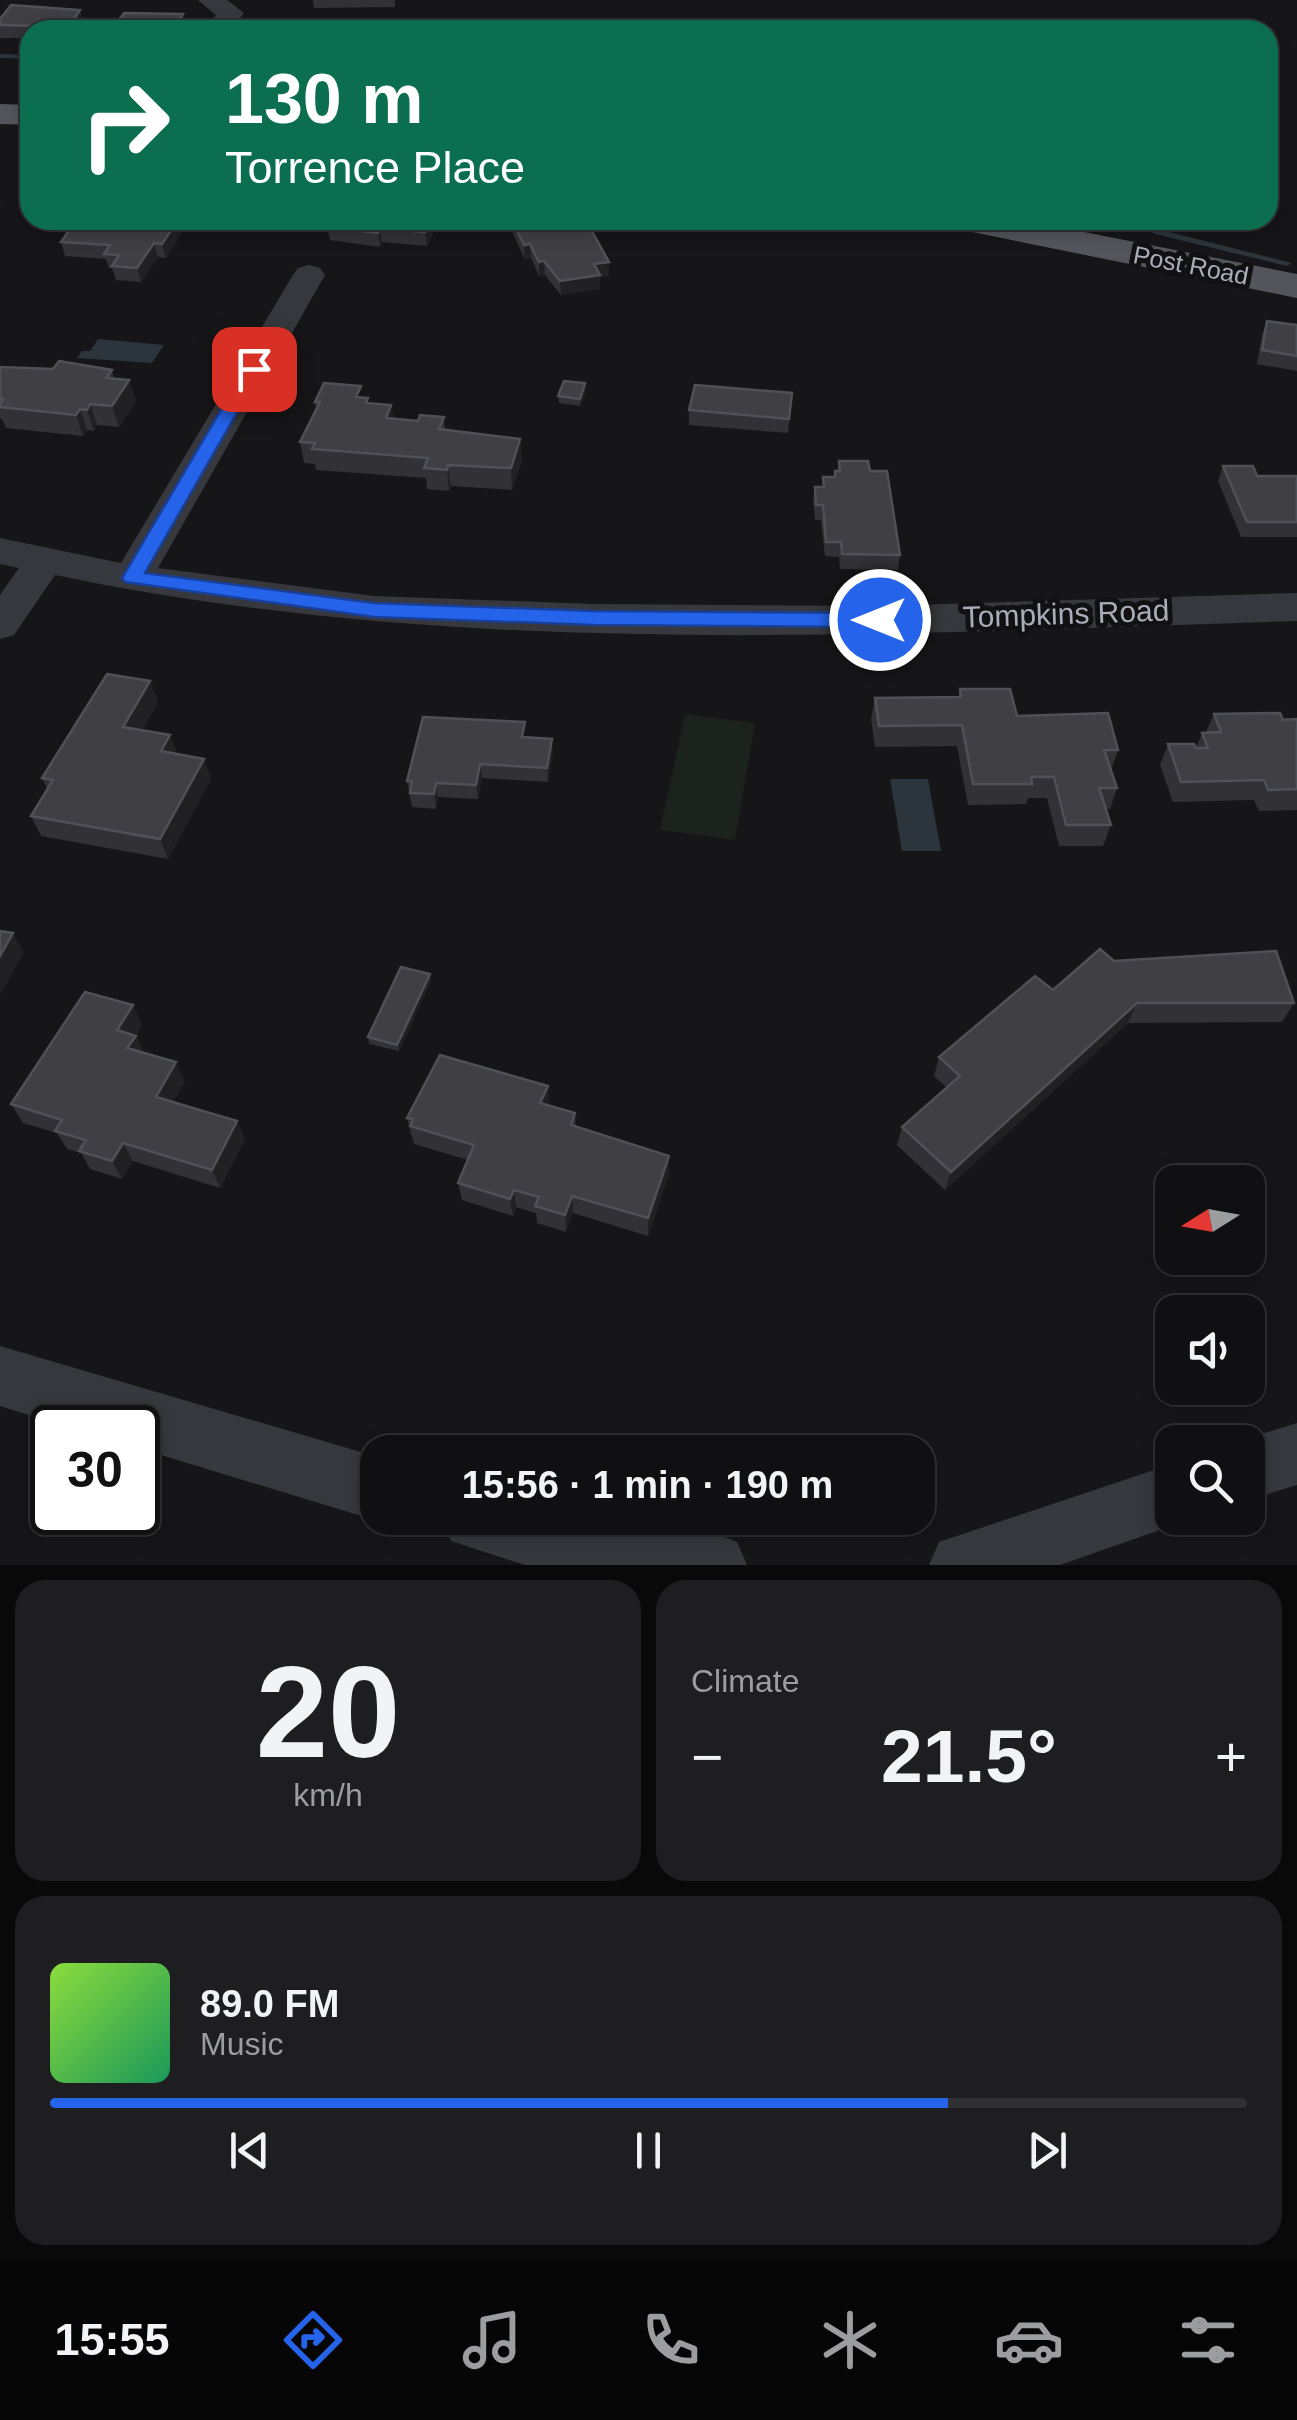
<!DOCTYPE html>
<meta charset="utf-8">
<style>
body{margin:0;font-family:Arial,sans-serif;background:#1e1e20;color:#f1f3f6;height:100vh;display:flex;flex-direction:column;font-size:38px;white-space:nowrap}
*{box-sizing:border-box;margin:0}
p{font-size:32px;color:#9c9d9f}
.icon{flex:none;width:55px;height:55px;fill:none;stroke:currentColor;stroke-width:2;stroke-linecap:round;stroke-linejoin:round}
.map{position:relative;height:1565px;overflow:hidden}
.panel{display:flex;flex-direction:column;gap:15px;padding:15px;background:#09090a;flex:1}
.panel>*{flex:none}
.banner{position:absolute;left:20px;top:20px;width:1258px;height:210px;border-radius:30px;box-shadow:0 5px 15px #0003,0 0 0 2px #303032;background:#0b6e4f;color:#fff;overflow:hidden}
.needle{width:65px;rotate:259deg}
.buttons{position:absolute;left:1155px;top:1165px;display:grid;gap:20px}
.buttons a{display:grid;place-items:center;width:110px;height:110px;border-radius:20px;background:#101012;box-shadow:0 5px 15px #0003,0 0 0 2px #303032;font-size:50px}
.speed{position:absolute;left:30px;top:1405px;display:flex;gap:20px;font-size:50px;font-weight:700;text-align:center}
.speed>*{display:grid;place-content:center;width:130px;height:130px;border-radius:50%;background:#101012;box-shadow:0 5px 15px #0003,0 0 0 2px #303032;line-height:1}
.speed .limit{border:5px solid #111;border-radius:15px;background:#fff;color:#111}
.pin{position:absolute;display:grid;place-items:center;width:85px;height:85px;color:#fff;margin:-42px;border-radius:20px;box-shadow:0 5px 15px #0006}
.me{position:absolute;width:110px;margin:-55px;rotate:270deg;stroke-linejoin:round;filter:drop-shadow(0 0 8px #0008)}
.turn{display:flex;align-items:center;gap:35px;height:210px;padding:0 40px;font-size:45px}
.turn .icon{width:130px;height:130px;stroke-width:2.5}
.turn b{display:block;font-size:70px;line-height:85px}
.big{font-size:75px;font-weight:600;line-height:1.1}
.panel .tile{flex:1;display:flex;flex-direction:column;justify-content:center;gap:15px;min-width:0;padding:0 35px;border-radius:30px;background:#1e1e20}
.panel .dial{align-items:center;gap:0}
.dial b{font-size:130px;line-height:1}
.song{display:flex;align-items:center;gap:30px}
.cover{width:120px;height:120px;border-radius:15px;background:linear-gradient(135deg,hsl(90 70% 55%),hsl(150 70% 35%))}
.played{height:10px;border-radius:5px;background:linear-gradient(90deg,#2563eb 75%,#303032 75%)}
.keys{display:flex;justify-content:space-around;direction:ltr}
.heat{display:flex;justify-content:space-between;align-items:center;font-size:55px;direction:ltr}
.panel .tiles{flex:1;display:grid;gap:15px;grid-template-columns:1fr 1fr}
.tile:last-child{grid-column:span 2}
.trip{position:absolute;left:360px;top:1435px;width:575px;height:100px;border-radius:30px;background:#101012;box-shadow:0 5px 15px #0003,0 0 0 2px #303032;font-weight:600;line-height:100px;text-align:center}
.tab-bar{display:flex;height:160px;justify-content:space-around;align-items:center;background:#060607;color:#9c9d9f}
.tab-bar .icon{width:70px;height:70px}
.tab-bar .active{color:#2563eb}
.tab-bar b{font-size:45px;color:#f1f3f6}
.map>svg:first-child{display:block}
.green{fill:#1c231d}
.water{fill:#2c353c}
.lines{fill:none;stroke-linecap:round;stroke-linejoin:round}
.stream{fill:#2c353c;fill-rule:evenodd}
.minor{fill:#37383d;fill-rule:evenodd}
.major{fill:#53555c;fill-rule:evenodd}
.wall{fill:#323236}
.shaded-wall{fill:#212124}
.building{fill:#3f3f44;stroke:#4f5156;stroke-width:2.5}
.route{fill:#2563eb;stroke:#184099;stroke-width:2.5}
.labels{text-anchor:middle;stroke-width:10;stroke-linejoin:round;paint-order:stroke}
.far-street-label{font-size:25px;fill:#a8adb8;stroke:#111113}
.street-label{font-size:30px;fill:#a8adb8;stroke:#111113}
</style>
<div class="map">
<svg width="1297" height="1565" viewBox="0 0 1297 1565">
<rect width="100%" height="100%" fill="#161618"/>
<polygon class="green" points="685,714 755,723 735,840 660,830"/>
<g class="water">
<polygon points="98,339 164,345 152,363 77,358 82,351 90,351"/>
<polygon points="890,779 928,779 941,851 902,851"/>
</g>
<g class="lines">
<g class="stream">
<polygon points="0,54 30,55 30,59 0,58"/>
<polygon points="1125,220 1138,220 1161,230 1292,263 1287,266 1155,234"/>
</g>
<g class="minor">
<polygon points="198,0 227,0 244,13 230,30 204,30 216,15"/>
<path d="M309,265L320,268L325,275L158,568L374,596L594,604L880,606L1297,593V621C884,634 462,660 55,575L14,635L0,639V595L19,568L0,564V538L121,563L293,275L298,268Z"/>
<polygon points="0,1346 378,1457 378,1518 386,1518 378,1521 138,1448 138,1428 70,1428 0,1406"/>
<polygon points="1297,1423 1297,1485 1248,1500 1248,1442 1236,1442"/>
<polygon points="1172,1464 1172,1518 1194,1518 1060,1565 929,1565 939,1542"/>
<path d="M442,1518C518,1513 668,1513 737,1542L747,1565H525L451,1541Z"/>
</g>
<g class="major">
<polygon points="0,104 30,105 30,125 0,124"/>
<polygon points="948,220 1023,220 1297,274 1297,298 967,231 954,228"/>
</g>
</g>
<g class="wall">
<polygon points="313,0 395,0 395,7 314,8"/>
<polygon points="0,19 83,20 86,30 30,30 30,38 0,38"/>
<polygon points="431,220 433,233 427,246 382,242 380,247 330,240 327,227"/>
<polygon points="512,220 563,227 609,262 609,276 600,277 600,289 561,295 545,275 539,276 531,258 525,259 513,234"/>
<polygon points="185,227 166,258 158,257 141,282 116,280 112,268 109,268 106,259 65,256 61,242 106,229"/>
<polygon points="1267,321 1297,325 1297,371 1257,364 1262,335"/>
<polygon points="0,367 112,370 114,379 129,380 136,401 119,427 97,425 94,431 87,430 83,436 6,428 2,419 0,418"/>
<polygon points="585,383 586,391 580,406 559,403 558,396"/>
<polygon points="792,393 788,433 689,425 689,410"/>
<polygon points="363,398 368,403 391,405 394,419 418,421 444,417 445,430 520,439 522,460 512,490 451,486 449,491 427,489 426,478 316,470 315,464 304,463 300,442 316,410 315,402"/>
<polygon points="839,461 870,471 900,555 898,570 840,569 839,557 825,556 821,520 815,520 813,501 815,487 822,487 823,477 834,477 835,471 837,471"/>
<polygon points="1223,466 1257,476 1297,476 1297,537 1241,537 1218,481"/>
<polygon points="150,681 158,702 142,730 177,754 204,759 211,779 168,859 41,836 31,816 47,789 42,778"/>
<polygon points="960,689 1017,716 1118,750 1111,770 1117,788 1110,809 1106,809 1111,825 1103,846 1059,846 1047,798 1028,798 1026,804 968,805 957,746 875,747 871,719 875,698 958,697"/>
<polygon points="1214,714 1297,719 1297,810 1259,811 1254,800 1173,802 1160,765 1168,744 1196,748 1202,733 1206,732"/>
<polygon points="526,737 553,753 548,782 482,778 478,799 438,797 436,809 412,807 407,781"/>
<polygon points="1114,961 1294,1003 1282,1022 1128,1023 945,1190 897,1145 902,1127 947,1088 934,1076 939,1057 1053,990"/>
<polygon points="430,974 431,981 399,1051 369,1044 368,1037"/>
<polygon points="142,1025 136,1035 144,1053 185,1081 173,1102 237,1121 245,1140 220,1188 133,1161 122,1179 90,1169 81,1153 67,1149 57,1133 23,1123 11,1104"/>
<polygon points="548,1086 549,1106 575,1113 576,1127 669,1173 648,1236 573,1213 566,1232 537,1223 536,1213 516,1207 513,1216 462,1200 458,1183 468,1160 414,1144 407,1118"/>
</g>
<g class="shaded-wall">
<polygon points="80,10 86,30 76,30 74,19"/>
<polygon points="183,14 186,27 184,30 174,30"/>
<polygon points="178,220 184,220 185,227 166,258 162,244"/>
<polygon points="431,220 433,233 427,246 425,232"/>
<polygon points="380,228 382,242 380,247 378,233"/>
<polygon points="154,243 158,257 141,282 137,268"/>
<polygon points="530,244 531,258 525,259 524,245"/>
<polygon points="544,261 545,275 539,276 539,262"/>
<polygon points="609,262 609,276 600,277 600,289 561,295 560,281 594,264"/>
<polygon points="129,380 136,401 119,427 112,406"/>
<polygon points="585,383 586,391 580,406 580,399"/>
<polygon points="90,404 97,425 94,431 87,410"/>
<polygon points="391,405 395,426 386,418"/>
<polygon points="80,409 87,430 83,436 76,415"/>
<polygon points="520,439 522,460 512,490 511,468"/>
<polygon points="448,465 451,486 449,491 447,470"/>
<polygon points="150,681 158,702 131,748 123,727"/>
<polygon points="170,735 178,755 161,751"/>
<polygon points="552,739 553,753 548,782 547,768"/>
<polygon points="204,759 211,779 168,859 160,839"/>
<polygon points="480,764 482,778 478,799 476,785"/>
<polygon points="436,783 438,797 436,809 434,794"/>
<polygon points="13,933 24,953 0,995 0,956"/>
<polygon points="430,974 431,981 399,1051 397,1045"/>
<polygon points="1137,1003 1128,1023 945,1190 951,1172"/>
<polygon points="133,1005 142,1025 132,1041 136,1036 145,1055 137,1067 117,1030"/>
<polygon points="176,1062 185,1081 165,1116 156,1097"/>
<polygon points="548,1086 549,1104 542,1122 540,1103"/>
<polygon points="237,1121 245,1140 220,1188 212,1170"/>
<polygon points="123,1143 133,1161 122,1179 112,1161"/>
<polygon points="669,1156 669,1173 648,1236 648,1218"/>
<polygon points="514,1190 516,1207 513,1216 510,1199"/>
<polygon points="572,1196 573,1213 566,1232 565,1215"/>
</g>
<g class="building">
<polygon points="11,5 80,10 74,19 83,20 76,30 36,29 38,26 0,25 0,19"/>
<polygon points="124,13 183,14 174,30 113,28"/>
<polygon points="270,21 311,26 309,30 231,30 236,24 267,25"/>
<polygon points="112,220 178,220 162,244 154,243 137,268 112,266 119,255 104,254 110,245 61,242 72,226 106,229"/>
<polygon points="331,220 431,220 425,232 380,228 378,233 327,227"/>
<polygon points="512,220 559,220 563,227 588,224 609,262 594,264 600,275 560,281 544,261 539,262 530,244 524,245"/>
<polygon points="1267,321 1297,325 1297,356 1262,350"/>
<polygon points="59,361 112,370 106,378 129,380 112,406 90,404 87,410 80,409 76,415 0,407 0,404 3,399 0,399 0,367 53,369"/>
<polygon points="564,381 585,383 580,399 558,396"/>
<polygon points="324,383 361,386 356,397 368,398 366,403 391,405 386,418 418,421 420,415 444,417 439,429 520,439 511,468 448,465 447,470 424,468 428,458 312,449 315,443 300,442 320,402 315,402"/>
<polygon points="695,385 792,393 789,419 689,410"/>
<polygon points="839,461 868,461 870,471 887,471 900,555 842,554 841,542 826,542 823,505 816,505 815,487 824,487 823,477 835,477 835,471 840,471"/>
<polygon points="1223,466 1253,466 1257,476 1297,476 1297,522 1247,522"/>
<polygon points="107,674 150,681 123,727 170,735 161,751 204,759 160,839 31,816 53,780 42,778"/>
<polygon points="960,689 1010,689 1017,716 1108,713 1118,750 1104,750 1117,788 1099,788 1111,825 1066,825 1054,777 1031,777 1032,784 973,784 962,725 879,726 875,698 961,697"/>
<polygon points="1280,713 1283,720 1297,719 1297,789 1268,790 1264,780 1181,782 1168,744 1194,744 1196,748 1208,748 1202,733 1221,732 1214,714"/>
<polygon points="423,717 525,722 522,737 552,739 547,768 480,764 476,785 436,783 434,794 410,793 412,781 407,781"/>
<polygon points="0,931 13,933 0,956"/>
<polygon points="1100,949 1114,961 1276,951 1294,1003 1137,1003 951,1172 902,1127 960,1076 939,1057 1035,976 1053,990"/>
<polygon points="401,967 430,974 397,1045 368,1037"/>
<polygon points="85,992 133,1005 117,1030 136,1036 127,1048 176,1062 156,1097 237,1121 212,1170 123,1143 112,1161 79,1151 86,1140 55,1131 62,1120 11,1104"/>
<polygon points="440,1055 548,1086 540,1103 575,1113 571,1125 669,1156 648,1218 572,1196 565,1215 535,1206 539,1197 514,1190 510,1199 458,1183 474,1145 410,1126 413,1119 407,1118"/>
</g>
<polygon class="route" points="254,364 262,369 145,573 374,603 594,611 880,613 891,620 880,627 594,625 374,617 125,582 122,578 245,369"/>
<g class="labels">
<g class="far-street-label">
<text transform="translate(1191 265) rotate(11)" y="9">Post Road</text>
</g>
<g class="street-label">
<text transform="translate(1066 614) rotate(-2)" y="10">Tompkins Road</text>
</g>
</g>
</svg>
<div class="buttons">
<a><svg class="needle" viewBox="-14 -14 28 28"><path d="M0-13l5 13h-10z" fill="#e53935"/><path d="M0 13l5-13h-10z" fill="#9c9d9f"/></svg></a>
<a><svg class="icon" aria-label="sound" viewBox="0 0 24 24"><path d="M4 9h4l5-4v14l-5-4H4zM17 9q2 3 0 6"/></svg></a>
<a><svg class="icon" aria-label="search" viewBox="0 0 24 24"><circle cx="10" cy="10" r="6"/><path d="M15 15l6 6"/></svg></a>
</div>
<div class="speed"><div class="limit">30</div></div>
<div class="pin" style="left:254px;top:369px;background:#d93025"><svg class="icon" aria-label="arrive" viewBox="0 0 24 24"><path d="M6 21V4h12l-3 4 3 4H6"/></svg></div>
<svg class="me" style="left:880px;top:620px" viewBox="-20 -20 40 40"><circle r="17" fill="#2563eb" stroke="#fff" stroke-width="3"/><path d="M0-11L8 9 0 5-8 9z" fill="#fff"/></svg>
<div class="trip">15:56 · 1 min · 190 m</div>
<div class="banner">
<div class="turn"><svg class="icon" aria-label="right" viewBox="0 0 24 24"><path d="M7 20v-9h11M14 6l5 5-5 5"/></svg><div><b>130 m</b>Torrence Place</div></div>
</div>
</div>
<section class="panel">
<div class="tiles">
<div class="tile dial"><b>20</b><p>km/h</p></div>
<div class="tile"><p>Climate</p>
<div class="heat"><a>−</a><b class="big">21.5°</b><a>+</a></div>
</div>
<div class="tile">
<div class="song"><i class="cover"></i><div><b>89.0 FM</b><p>Music</p></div></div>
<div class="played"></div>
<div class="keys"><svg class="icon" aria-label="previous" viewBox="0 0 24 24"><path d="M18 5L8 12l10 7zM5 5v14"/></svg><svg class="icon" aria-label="pause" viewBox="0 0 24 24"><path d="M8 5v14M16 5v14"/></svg><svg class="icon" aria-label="next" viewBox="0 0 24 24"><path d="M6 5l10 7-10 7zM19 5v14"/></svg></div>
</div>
</div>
</section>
<nav class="tab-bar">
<b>15:55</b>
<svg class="icon active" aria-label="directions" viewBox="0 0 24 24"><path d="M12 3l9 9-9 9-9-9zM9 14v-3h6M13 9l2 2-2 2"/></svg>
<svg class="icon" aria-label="music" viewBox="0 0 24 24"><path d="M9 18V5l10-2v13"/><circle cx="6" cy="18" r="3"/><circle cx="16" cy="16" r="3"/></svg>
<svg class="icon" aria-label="phone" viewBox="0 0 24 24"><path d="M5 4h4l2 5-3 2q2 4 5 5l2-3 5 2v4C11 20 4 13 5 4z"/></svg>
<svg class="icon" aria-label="climate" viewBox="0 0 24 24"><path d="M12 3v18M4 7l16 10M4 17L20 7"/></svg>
<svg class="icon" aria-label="car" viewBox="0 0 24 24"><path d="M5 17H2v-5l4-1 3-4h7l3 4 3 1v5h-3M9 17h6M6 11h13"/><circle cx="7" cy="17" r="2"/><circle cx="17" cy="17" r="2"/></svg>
<svg class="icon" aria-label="filters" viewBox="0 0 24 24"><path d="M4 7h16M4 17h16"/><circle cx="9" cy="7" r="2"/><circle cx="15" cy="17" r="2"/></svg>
</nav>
